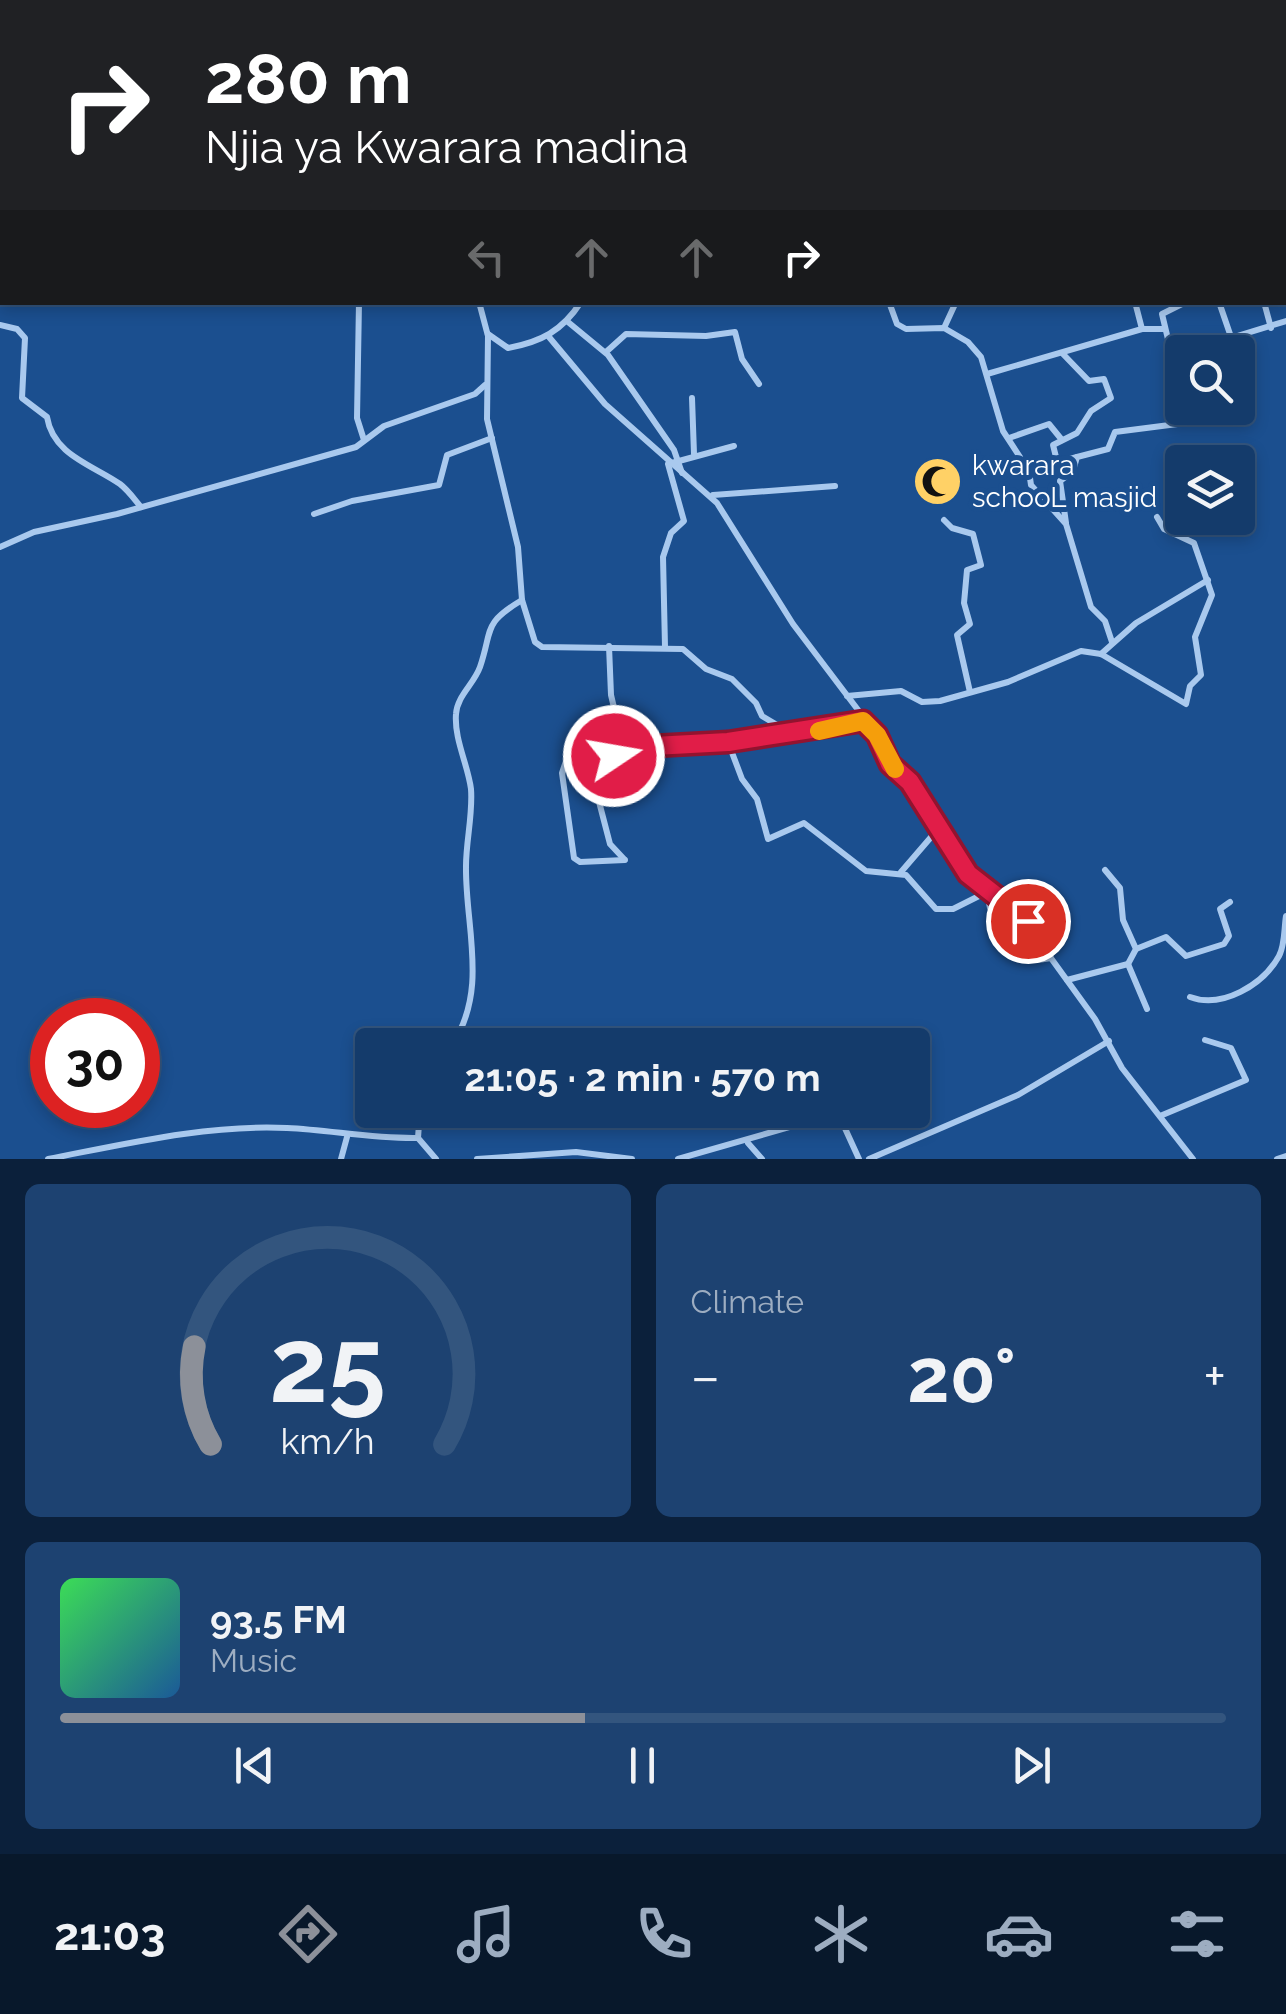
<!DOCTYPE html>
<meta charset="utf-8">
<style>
body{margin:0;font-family:Raleway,sans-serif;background:#1d4271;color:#f1f3f6;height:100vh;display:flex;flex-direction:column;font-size:38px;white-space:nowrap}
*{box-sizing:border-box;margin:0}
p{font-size:32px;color:#9dadc1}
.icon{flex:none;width:55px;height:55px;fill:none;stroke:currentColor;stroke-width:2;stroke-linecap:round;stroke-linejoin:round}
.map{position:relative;height:1159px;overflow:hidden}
.details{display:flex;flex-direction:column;gap:25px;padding:25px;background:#0b203b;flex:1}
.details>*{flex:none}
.top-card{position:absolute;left:0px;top:0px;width:1288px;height:305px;box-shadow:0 5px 15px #0003,0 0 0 2px #33557e;background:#202124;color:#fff;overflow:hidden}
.tools{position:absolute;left:1165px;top:335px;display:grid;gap:20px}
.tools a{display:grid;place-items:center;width:90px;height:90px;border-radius:10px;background:#143b6b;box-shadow:0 5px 15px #0003,0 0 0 2px #33557e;font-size:50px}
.speed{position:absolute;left:30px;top:998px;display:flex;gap:20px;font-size:50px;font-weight:700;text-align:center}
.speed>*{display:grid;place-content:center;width:130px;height:130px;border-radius:50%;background:#143b6b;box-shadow:0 5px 15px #0003,0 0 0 2px #33557e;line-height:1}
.speed .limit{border:15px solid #d22;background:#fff;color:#111}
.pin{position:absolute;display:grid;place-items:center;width:85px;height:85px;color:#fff;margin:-42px;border:5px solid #fff;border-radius:50%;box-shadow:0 2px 10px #0007}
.me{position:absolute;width:110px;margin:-55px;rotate:78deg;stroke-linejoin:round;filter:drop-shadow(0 0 8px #0008)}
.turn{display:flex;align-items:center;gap:35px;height:210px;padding:0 40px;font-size:45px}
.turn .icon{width:130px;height:130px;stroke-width:2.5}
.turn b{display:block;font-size:70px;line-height:85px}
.lanes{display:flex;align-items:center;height:95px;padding:0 40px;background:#0003;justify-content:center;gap:50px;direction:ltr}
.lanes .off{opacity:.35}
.big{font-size:75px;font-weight:700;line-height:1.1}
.details .widget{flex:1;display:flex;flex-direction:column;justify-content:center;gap:15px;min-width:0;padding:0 35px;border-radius:15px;background:#1d4271}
.details .dial{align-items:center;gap:0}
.dial svg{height:260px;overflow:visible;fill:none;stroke:#33557e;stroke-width:7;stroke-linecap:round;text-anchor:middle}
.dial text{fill:#f1f3f6;stroke:none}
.song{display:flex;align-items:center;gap:30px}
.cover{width:120px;height:120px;border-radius:15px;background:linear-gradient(135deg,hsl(130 70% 55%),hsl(210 70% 35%))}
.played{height:10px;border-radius:5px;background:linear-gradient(90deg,#8c9099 45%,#33557e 45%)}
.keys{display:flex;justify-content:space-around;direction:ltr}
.heat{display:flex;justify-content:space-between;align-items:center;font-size:55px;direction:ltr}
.details .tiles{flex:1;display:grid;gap:25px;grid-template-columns:1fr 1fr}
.widget:last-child{grid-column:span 2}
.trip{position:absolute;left:355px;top:1028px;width:575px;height:100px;border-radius:10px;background:#143b6b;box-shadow:0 5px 15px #0003,0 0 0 2px #33557e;font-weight:700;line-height:100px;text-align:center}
.tab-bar{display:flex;height:160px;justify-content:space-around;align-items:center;background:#08182b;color:#9dadc1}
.tab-bar .icon{width:70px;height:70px}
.tab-bar .selected{color:#8c9099}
.tab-bar b{font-size:45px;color:#f1f3f6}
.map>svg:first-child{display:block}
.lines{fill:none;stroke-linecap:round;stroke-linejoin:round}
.street{stroke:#a9c9ee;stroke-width:6}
.route-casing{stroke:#92132f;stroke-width:25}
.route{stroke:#e11d48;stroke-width:18}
.slow{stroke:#f59e0b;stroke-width:18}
.labels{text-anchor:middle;stroke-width:10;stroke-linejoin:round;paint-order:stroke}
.poi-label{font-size:28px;fill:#fff;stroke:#1b4f8f;text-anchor:start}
</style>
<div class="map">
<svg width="1286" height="1159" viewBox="0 0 1286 1159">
<rect width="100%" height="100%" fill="#1b4f8f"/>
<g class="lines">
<g class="street">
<polyline points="470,0 512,0"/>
<polyline points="750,0 751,2"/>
<polyline points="1000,0 1002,2"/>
<polyline points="1148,0 1149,2"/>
<polyline points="1191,0 1191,2"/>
<polyline points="135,2 135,0"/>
<polyline points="336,2 337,0"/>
<polyline points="428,2 428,0"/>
<polyline points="939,2 942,0"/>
<polyline points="1054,2 1059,0"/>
<polyline points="1110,2 1115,0"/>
<polyline points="1285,52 1286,52"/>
<polyline points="1285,70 1286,66"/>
<polyline points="0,95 2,92"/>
<polyline points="1285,123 1286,122"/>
<polyline points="1285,234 1286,234"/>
<polyline points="1285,277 1286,277"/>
<polyline points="359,302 357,418 364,440"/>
<polyline points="479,302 488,336 487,419 518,547 522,600 535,642 542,647 683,649 706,669 732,679 756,703 762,716 794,735"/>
<polyline points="889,302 897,324 906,329 944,328 968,342 981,357 1003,431 1029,471 1031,485 1066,524 1091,607 1105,621 1112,642"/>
<polyline points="1135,302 1142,329"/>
<polyline points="1186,302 1162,314 1172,356 1286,321"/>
<polyline points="1219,302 1231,337"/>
<polyline points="1264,302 1271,328"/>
<polyline points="568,322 608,355 674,450 682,473"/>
<path d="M0,325L17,329L25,338L22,398L47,417C53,455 93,465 120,484C128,490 135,500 141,507"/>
<polyline points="944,328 956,302"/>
<path d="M488,334L508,348C541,342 562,331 581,302"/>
<polyline points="549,337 605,404 717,503 793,624 877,735 890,764 910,782 968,874 1038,927 1048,954 1095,1019 1122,1068 1193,1159"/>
<polyline points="606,352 626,334 706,336 735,332 742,359 759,384"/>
<polyline points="987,374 1142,329 1164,329"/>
<polyline points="692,398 694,454"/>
<polyline points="1009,438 1049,424 1062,440"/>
<polyline points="1057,461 1053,445 1077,433 1091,411 1111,398 1104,379 1089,381 1063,354"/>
<polyline points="1029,471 1077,457"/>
<polyline points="713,495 835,486"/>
<polyline points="314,514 352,501 439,485 447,455 492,438"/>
<polyline points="944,520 952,528 973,534 981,565 967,570 964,603 970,624 957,635 970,692"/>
<polyline points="1066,523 1060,481 1073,471 1077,457 1108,449 1115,432 1193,422"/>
<polyline points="0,547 34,532 117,514 356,447 384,426 475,394 485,385"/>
<polyline points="609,646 611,695 620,733 597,794 610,844 624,859"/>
<polyline points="665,647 663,557 671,533 684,521 668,464 734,446"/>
<polyline points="1101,654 1136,623 1208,580"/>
<polyline points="847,696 901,691 922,702 940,701 1008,682 1081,651 1101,654 1186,704 1190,686 1201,675 1195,637 1212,595 1194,543 1164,529 1157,517"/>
<polyline points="728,742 742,779 757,799 768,839 804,823 866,871 906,875 936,909 953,909 987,892 990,908 1001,924 998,934 1038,960 1051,958"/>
<polyline points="625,860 580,862 574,858 562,773 568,755 794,735 863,721"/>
<polyline points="1105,870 1120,888 1123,920 1136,949 1128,964"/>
<polyline points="901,872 938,829"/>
<polyline points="1136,949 1166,937 1186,956 1224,944 1229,936 1220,909 1230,902"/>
<polyline points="1067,980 1128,964 1147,1009"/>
<path d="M1190,997C1222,1009 1263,985 1279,956C1285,945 1284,928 1286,916"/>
<path d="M452,1045C489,989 465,927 466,866C466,841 473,814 471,789C468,765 454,739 456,714C457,696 474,684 480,667C493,629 482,624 522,600"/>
<polyline points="420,1110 418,1138 436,1159"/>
<polyline points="1160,1116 1246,1080 1231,1048 1205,1040"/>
<polyline points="748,1143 762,1159"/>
<path d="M48,1159C125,1144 209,1124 287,1128C331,1130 373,1139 418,1138"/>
<polyline points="341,1159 347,1137"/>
<polyline points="477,1159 576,1152 632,1159"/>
<polyline points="678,1159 838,1113 859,1159"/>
<polyline points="869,1159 1018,1095 1109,1041"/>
<polyline points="1277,1159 1286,1156"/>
</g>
</g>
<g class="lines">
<defs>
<polyline id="route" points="614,756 616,748 728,742 863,721 877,735 890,764 910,782 968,874 1028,921"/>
</defs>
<use href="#route" class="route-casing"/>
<use href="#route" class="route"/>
<polyline class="slow" points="819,731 863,721 877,735 895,769"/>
</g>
<defs>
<symbol id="mosque-disc" viewBox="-11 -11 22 22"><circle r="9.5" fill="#ffd166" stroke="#1b4f8f"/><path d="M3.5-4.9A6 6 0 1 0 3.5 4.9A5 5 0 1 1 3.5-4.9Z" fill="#111"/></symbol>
</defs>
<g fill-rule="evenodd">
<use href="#mosque-disc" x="910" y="454" width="55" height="55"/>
</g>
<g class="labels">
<g class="poi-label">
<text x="972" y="475">kwarara<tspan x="972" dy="32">schooL masjid</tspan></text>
</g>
</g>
</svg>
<div class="tools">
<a><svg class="icon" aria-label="search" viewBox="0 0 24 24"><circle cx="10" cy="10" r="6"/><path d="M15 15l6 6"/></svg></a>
<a><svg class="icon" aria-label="layers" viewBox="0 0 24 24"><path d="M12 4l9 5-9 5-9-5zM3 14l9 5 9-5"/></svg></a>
</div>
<div class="speed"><div class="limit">30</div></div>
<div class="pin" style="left:1028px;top:921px;background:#d93025"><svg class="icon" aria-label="arrive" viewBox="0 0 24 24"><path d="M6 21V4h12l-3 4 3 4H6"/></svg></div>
<svg class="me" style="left:614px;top:756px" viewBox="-20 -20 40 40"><circle r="17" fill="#e11d48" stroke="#fff" stroke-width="3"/><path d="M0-11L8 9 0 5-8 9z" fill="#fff"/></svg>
<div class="trip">21:05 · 2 min · 570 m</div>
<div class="top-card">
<div class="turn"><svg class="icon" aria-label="right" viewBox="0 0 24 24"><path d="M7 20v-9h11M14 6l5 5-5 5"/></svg><div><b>280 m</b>Njia ya Kwarara madina</div></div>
<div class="lanes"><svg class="icon off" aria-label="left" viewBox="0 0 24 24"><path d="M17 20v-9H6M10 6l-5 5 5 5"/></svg><svg class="icon off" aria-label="ahead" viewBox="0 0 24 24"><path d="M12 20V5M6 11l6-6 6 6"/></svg><svg class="icon off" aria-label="ahead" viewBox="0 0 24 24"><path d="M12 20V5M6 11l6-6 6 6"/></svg><svg class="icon" aria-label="right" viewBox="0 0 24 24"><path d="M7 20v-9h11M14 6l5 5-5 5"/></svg></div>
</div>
</div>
<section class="details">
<div class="tiles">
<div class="widget dial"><svg viewBox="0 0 100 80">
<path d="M14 69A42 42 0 1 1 86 69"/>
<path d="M14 69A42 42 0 0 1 9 39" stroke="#8c9099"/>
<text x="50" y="56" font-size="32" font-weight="700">25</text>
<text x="50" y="72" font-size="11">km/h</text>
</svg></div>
<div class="widget"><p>Climate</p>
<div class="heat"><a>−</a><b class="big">20°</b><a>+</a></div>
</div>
<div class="widget">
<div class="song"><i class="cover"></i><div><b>93.5 FM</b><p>Music</p></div></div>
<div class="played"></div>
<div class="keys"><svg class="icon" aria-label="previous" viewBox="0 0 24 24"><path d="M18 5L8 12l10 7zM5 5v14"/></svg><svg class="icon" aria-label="pause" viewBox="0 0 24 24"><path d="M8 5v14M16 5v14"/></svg><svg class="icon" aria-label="next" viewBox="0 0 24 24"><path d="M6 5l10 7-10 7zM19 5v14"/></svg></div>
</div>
</div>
</section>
<nav class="tab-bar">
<b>21:03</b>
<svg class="icon selected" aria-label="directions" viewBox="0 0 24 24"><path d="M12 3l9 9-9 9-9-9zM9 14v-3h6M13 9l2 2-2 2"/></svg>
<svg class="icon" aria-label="music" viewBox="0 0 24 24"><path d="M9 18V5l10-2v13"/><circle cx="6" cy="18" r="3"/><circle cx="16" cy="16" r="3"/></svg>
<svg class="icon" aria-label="phone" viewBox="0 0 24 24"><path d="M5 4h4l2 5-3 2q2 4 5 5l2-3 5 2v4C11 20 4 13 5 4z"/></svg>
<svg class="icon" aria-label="climate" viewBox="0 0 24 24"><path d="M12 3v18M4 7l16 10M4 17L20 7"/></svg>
<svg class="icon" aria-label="car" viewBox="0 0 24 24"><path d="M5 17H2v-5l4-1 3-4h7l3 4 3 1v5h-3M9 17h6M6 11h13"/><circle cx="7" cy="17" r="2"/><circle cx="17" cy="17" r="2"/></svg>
<svg class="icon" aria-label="filters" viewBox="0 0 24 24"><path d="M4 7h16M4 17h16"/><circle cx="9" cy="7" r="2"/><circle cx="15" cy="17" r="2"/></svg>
</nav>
